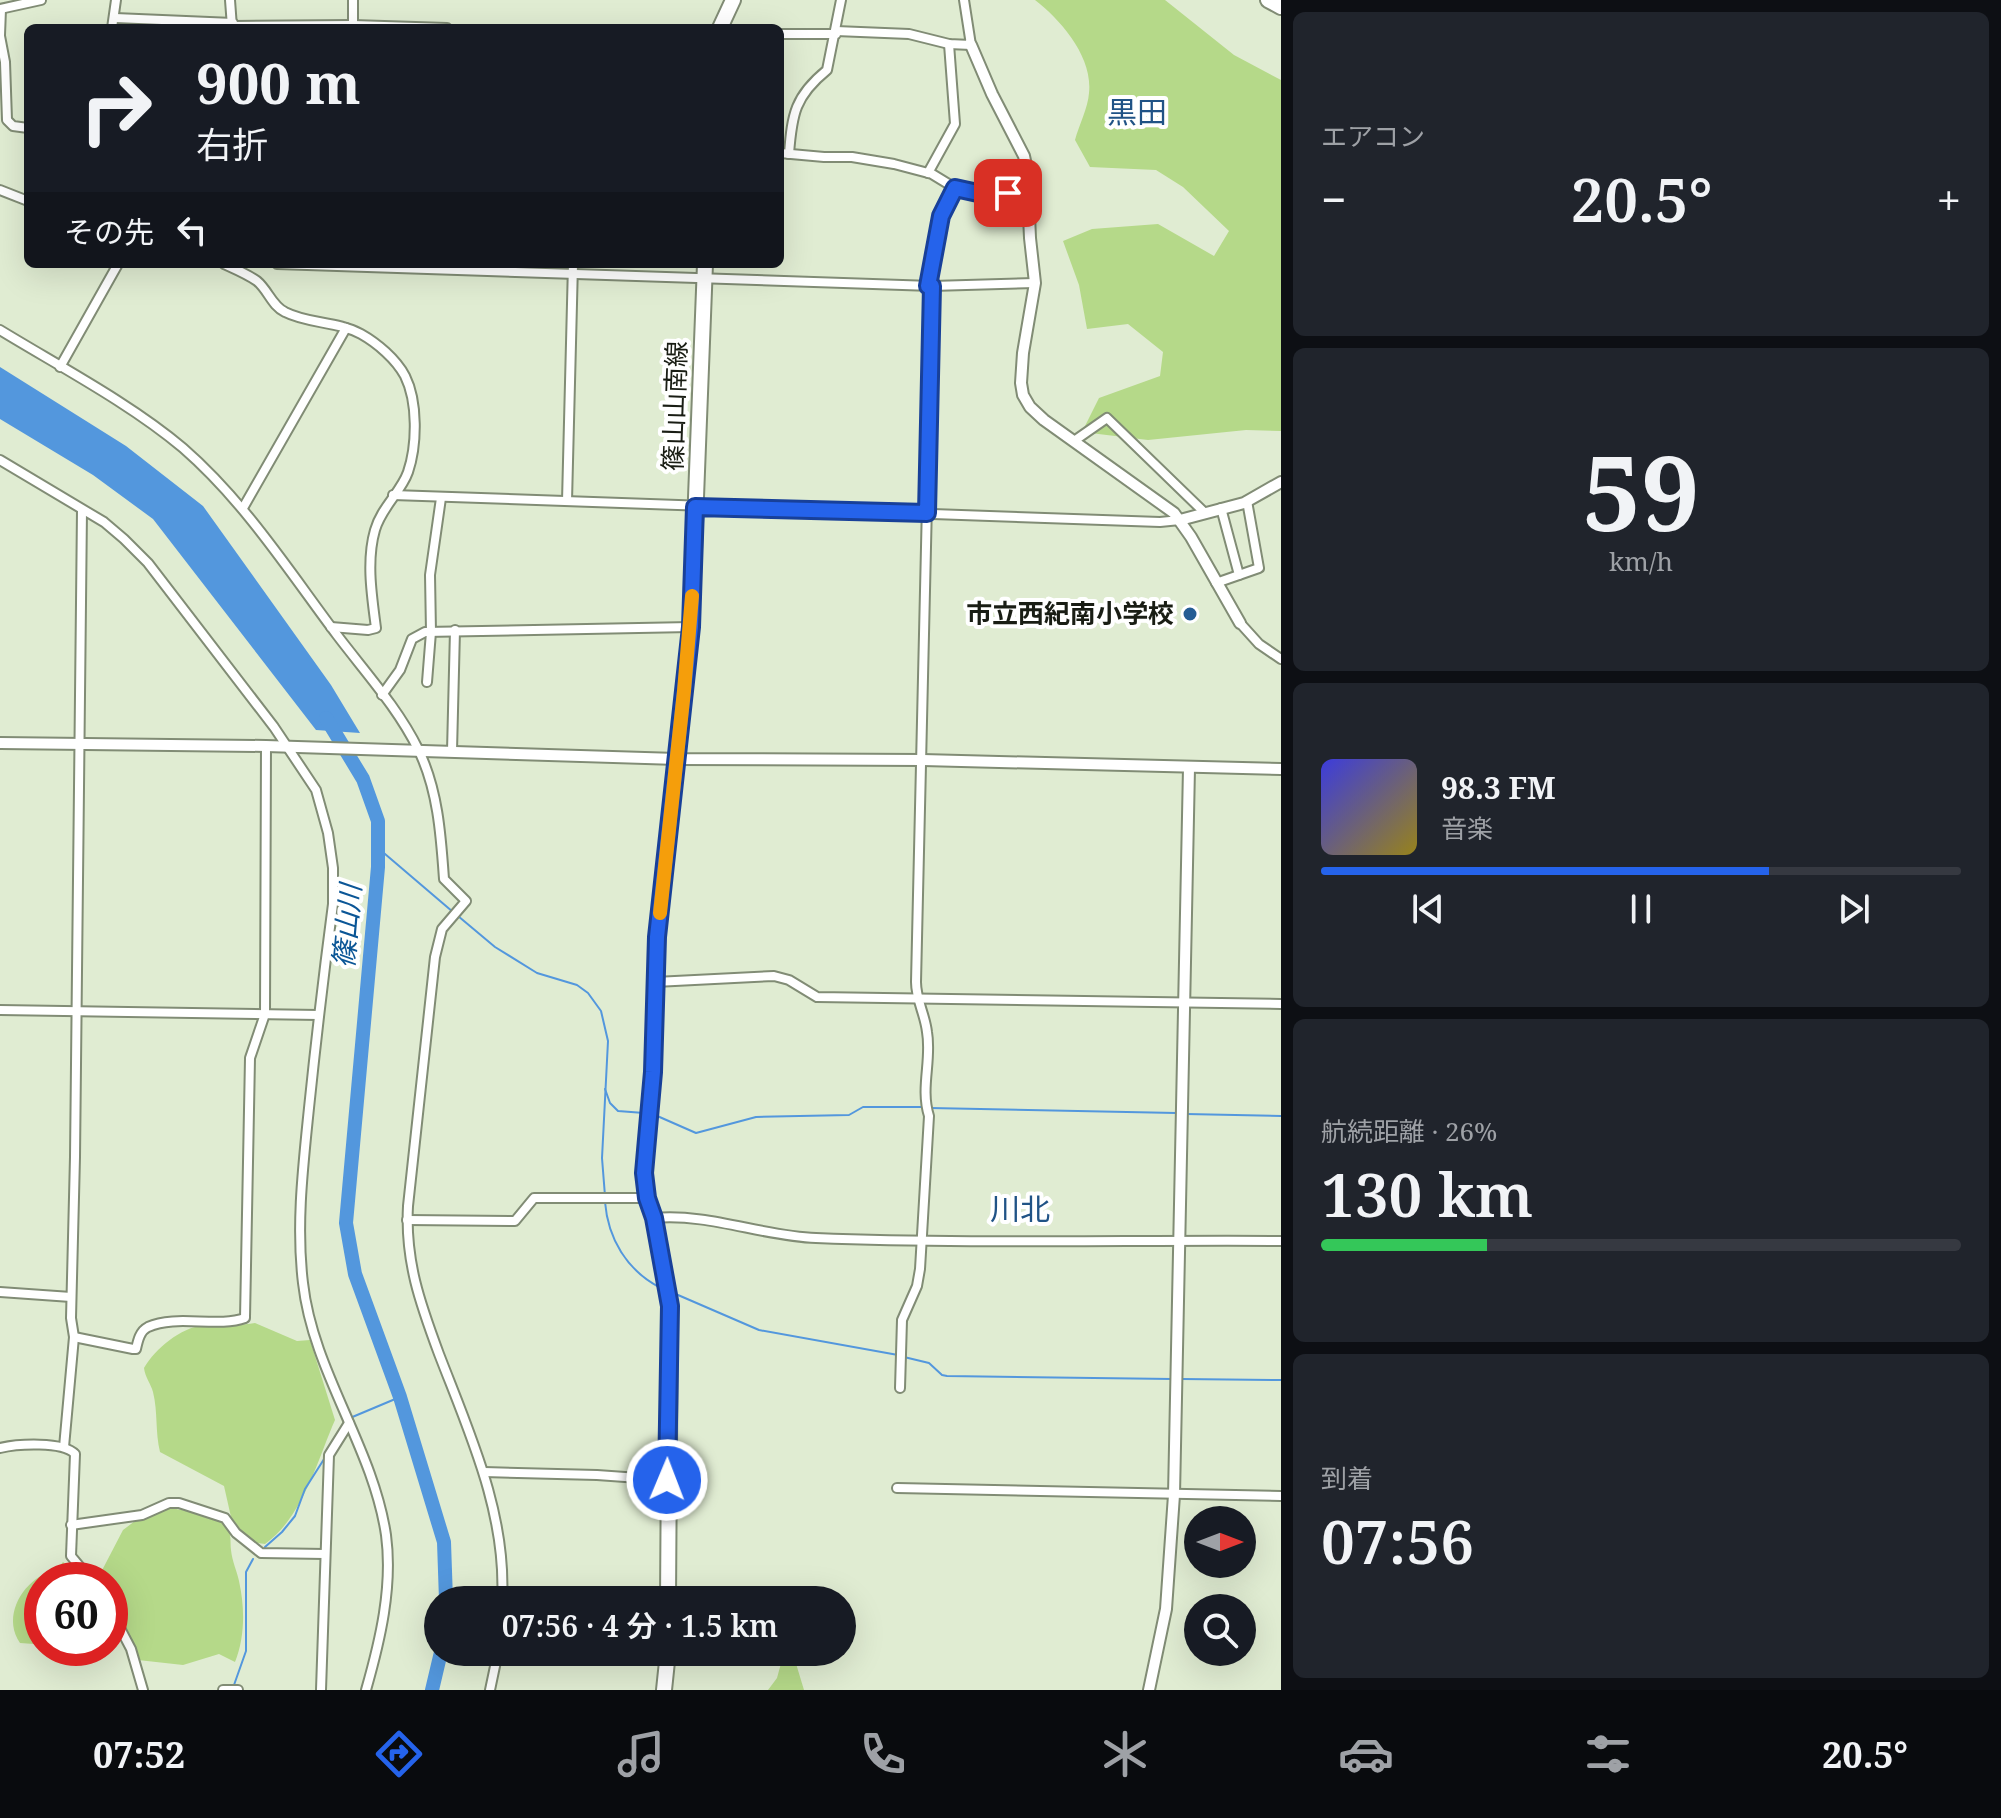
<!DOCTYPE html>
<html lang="ja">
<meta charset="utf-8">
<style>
body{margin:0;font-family:"Noto Serif","Noto Sans JP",serif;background:#20242c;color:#f1f3f6;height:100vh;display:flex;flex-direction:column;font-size:30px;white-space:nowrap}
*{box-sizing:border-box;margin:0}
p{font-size:26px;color:#9ea1a6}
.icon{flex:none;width:44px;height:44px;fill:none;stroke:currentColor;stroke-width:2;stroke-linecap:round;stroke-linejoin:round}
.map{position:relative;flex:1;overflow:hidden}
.drawer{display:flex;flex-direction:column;gap:12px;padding:12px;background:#0d0f14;width:720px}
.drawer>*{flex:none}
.top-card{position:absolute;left:24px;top:24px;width:760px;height:244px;border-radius:12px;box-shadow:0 8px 32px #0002;background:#171b24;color:#f1f3f6;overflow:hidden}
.needle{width:52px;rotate:90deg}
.fabs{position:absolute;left:1184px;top:1506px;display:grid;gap:16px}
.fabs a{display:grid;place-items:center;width:72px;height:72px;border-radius:50%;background:#171b24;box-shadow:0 8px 32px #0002;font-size:40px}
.speed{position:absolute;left:24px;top:1562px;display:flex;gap:16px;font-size:40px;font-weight:700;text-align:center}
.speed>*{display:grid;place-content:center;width:104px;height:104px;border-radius:50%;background:#171b24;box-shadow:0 8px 32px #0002;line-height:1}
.speed .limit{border:12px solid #d22;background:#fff;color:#111}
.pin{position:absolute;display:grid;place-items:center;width:68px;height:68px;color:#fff;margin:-34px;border-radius:16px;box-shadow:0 4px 12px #0006}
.me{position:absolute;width:88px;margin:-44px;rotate:1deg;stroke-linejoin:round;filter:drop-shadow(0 0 6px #0008)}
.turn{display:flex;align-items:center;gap:28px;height:168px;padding:0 40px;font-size:36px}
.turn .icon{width:104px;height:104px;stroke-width:2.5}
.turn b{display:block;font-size:56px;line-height:68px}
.then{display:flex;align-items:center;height:76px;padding:0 40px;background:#0003;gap:16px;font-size:30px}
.big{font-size:60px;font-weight:600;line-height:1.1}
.drawer .tile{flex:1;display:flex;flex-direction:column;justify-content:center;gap:12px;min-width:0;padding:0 28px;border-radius:12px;background:#20242c}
.drawer .dial{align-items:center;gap:0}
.dial b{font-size:104px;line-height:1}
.song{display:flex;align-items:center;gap:24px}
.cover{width:96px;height:96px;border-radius:12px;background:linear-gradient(135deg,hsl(240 70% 55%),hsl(50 70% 35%))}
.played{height:8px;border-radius:4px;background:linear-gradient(90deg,#2563eb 70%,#363941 70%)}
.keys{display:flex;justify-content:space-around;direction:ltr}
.heat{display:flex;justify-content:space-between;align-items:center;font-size:44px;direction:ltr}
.charge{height:12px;border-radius:6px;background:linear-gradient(90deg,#34c759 26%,#363941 0)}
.trip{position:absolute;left:424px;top:1586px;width:432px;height:80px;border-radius:40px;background:#171b24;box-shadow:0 8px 32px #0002;font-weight:600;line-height:80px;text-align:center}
.tab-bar{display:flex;height:128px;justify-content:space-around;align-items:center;background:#090b0e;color:#9ea1a6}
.tab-bar .icon{width:56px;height:56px}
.tab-bar .current{color:#2563eb}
.tab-bar b{font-size:36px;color:#f1f3f6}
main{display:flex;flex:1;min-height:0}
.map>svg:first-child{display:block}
.green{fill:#b5d989}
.water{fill:#5397dd}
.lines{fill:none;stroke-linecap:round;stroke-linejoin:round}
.stream{stroke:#5397dd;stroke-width:2}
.river{stroke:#5397dd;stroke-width:14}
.minor-casing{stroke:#818c75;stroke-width:12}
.tertiary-casing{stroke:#818c75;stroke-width:14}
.primary-casing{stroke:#818c75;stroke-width:18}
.minor{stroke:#fff;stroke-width:8}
.tertiary{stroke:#fff;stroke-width:10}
.primary{stroke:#fff;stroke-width:14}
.route-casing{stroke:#184099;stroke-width:20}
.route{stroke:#2563eb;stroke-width:14}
.slow{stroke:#f59e0b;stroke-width:14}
.poi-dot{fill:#245c94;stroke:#fff;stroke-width:3}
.labels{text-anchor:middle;stroke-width:8;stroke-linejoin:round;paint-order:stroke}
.street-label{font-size:26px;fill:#191d14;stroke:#fff}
.poi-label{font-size:26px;font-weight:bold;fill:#191d14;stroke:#fff;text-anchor:end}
.water-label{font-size:28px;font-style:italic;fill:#0b5696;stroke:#fff}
.quarter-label{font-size:30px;fill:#205386;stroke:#fff}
</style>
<main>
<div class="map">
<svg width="1281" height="1690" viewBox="0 0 1281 1690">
<rect width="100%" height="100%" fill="#e0ecd2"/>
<g class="green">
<path d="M1035,0H1165L1234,55L1281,80V431L1246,430L1148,440L1082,432L1099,398L1160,376L1163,352L1128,324L1087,329L1079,285L1063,241L1092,229L1158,224L1214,256L1229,231L1183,187L1156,170L1090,167L1075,140C1079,125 1088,108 1089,93C1093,57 1061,20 1035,0Z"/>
<path d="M255,1323L297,1341L310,1340L335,1420C317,1461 303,1517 265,1544L250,1542L231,1517L224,1486L160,1452C155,1432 158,1412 153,1392C151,1384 145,1377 144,1368C156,1348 180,1328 204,1325C221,1323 238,1326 255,1323Z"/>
<path d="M172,1508C188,1512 214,1513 226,1526C232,1533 230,1542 231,1550C232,1561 237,1571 239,1581C245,1608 245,1637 235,1662L219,1654L183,1665L138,1660L119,1609L110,1597V1580H97L123,1530L135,1521Z"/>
<path d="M63,1562L84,1580H42V1638L34,1644L20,1643C5,1621 16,1594 36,1579C45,1572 56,1573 63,1562Z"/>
<polygon points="783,1656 794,1657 804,1690 768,1690 777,1678"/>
</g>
<polygon class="water" points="0,367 126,446 203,506 331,685 360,733 316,730 153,519 93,475 0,419"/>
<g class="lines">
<g class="stream">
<polyline points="378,848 453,912"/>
<polyline points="458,916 495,947 537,973 577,985 588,993 601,1011 608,1041 602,1158 605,1196"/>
<polyline points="605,1089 610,1103 618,1111 644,1113"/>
<polyline points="930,1108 1176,1113"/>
<polyline points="1186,1114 1281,1116"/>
<polyline points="655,1115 696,1133 756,1117 849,1115 863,1107 924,1107"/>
<path d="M605,1202C608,1239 627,1270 659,1287"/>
<polyline points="678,1295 759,1330 898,1355"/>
<polyline points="904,1357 929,1363 942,1375 947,1376 1172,1379"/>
<polyline points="1182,1379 1281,1380"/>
<polyline points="350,1418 400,1397"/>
<polyline points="332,1443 345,1422"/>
<polyline points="265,1547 282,1532 295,1516 305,1489 326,1456"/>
<polyline points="234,1685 246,1651 246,1572 253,1559"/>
</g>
<g class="river">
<polyline points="326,718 363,779 378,821 378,867 346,1223 355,1274 400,1397 444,1542 446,1600"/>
<polyline points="432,1690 441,1652"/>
</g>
<defs>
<g id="minor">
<polyline points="230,0 232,27"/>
<polyline points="0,9 41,0"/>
<polyline points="115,18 233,23"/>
<polyline points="353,25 353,0"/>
<polyline points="233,26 353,25 447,28"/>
<polyline points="112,28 116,0"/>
<polyline points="836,31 909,34 949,44 971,45 964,0"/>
<polyline points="780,34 836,34"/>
<polyline points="0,35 1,9"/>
<polyline points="0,36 5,62 7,120 13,126 28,128"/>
<polyline points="780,153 824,157 852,157 894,164 932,174 955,188 987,195 1028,190"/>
<path d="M789,154C792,114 795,96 827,70L841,0"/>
<polyline points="928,173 955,124 949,44"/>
<polyline points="0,190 28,201"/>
<path d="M224,264C235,269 247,274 257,281C268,290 272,306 285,312C308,324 337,321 361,334C377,343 396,359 405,376C418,402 417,445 408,472C401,492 381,508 375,530C366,561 372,597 376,628L368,630L331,627"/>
<polyline points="277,264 932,286 1035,283"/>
<polyline points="928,286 941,216 955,188"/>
<path d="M0,330C59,366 131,404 183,448C245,502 289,571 337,635C365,672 398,708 418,749C438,789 441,836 444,879L466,901L442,929L435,957L408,1206C405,1261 420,1303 439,1354C469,1432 507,1514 502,1600"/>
<polyline points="60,367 118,264"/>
<polyline points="1074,441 1107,418 1205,513"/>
<path d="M0,460L104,522L124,539L148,563L274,727L316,790L328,833L333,868V904C324,972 316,1040 309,1108C303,1167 296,1225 303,1283C313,1372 373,1447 386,1535C393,1587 380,1641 366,1690"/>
<polyline points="393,495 1160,522 1180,520"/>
<polyline points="567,501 573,264"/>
<polyline points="243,508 346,328"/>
<polyline points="1221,508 1239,575"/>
<polyline points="1216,583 1259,568 1247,501"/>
<polyline points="1240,623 1259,644 1281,659"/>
<polyline points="427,682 431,632 430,575 441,498"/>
<polyline points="382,695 400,670 412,639 425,632 691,627"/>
<polyline points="452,751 455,630"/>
<polyline points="655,982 774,976 789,980 817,997 1281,1004"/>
<polyline points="0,1010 319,1015"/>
<path d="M654,1218C709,1213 761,1236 816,1238C971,1244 1126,1240 1281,1241"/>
<polyline points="407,1220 515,1221 534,1198 647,1198"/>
<polyline points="0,1292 71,1297"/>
<path d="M74,1337L133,1349H136C138,1340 140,1331 148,1327C176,1314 217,1328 245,1318L250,1058L265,1014L266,746"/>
<path d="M900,1388L902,1320L917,1286L920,1269L929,1116C920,1088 932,1060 927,1032C925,1014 916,1000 916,982L932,286"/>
<polyline points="64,1447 74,1337 71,1318 75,1157 82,510"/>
<path d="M0,1448C17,1444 63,1441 75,1454L71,1556L91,1580"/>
<polyline points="484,1472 597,1475 667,1480"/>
<polyline points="897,1488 1281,1496"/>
<polyline points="71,1525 142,1515 169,1503 179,1503 225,1518 236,1533 261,1553 325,1554"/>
<polyline points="110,1609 131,1649 143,1690"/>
<polyline points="223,1690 238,1690"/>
<polyline points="321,1690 329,1455 349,1423"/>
<polyline points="490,1690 498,1652"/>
</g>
<g id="tertiary">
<polyline points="971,45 992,94 1024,156 1027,170 1030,238 1035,283 1023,353 1021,383 1023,395 1030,407 1044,420 1174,513 1191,537 1240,623"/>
<polyline points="1180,520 1244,503 1281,482"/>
<polyline points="0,743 266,746 677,759 923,760 1281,769"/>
<polyline points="1149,1690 1166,1609 1174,1495 1189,768"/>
</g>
<g id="primary">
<polyline points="1268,0 1281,7"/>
<polyline points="720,28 733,0"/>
<polyline points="668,1600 670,1306 654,1218 647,1198 644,1173 653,1072 657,937 691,627 705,264"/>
<polyline points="664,1690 668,1652"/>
</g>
</defs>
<use href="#minor" class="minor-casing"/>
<use href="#tertiary" class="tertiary-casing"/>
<use href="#primary" class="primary-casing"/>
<use href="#minor" class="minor"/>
<use href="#tertiary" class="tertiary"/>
<use href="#primary" class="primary"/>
</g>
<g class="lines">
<defs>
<polyline id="route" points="667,1480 670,1306 654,1218 647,1198 644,1173 653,1072 657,937 691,627 695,507 927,513 932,286 928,286 941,216 955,188 987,195 1008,193"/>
</defs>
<use href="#route" class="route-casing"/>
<use href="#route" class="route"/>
<polyline class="slow" points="660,913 684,691 692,596"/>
</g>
<circle class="poi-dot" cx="1190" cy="614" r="8"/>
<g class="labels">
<g class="street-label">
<text transform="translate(675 406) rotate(-88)" y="9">篠山山南線</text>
</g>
<g class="poi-label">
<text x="1174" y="623">市立西紀南小学校</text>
</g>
<g class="water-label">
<text transform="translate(347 926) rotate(-85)" y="10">篠山川</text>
</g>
<g class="quarter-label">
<text x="1137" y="123">黒田</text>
<text x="1020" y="1220">川北</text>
</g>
</g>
</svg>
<div class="fabs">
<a><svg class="needle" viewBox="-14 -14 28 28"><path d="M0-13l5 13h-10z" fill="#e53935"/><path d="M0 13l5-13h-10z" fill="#9ea1a6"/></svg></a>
<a><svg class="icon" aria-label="search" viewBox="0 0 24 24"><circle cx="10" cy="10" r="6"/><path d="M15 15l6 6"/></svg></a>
</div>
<div class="speed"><div class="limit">60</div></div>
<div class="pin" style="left:1008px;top:193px;background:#d93025"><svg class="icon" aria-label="arrive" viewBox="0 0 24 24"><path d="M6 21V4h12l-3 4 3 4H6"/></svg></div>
<svg class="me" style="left:667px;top:1480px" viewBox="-20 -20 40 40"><circle r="17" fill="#2563eb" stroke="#fff" stroke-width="3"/><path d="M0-11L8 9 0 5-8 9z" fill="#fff"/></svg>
<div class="trip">07:56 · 4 分 · 1.5 km</div>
<div class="top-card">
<div class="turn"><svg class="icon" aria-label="right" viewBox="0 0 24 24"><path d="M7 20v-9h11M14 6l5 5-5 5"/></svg><div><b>900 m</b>右折</div></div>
<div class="then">その先<svg class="icon" aria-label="left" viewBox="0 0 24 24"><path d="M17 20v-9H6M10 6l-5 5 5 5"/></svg></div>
</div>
</div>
<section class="drawer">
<div class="tile"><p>エアコン</p>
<div class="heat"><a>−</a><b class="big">20.5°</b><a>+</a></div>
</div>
<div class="tile dial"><b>59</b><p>km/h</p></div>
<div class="tile">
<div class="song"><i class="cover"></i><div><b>98.3 FM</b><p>音楽</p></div></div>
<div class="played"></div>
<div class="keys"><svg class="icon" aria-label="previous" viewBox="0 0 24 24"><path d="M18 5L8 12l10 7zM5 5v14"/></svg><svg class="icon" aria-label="pause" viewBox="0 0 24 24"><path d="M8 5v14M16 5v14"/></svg><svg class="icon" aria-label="next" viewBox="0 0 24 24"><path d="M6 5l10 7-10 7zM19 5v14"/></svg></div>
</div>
<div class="tile"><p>航続距離 · 26%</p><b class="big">130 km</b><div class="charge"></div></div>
<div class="tile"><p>到着</p><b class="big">07:56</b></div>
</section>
</main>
<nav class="tab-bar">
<b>07:52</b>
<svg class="icon current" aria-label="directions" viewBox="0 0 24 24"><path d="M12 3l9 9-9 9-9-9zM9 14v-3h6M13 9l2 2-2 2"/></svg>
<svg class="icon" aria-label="music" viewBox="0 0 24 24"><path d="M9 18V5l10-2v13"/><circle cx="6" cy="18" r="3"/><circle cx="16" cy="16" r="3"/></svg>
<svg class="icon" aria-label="phone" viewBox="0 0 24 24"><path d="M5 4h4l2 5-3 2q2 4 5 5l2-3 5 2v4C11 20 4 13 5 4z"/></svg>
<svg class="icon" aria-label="climate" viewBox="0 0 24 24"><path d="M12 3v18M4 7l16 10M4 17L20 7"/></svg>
<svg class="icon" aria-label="car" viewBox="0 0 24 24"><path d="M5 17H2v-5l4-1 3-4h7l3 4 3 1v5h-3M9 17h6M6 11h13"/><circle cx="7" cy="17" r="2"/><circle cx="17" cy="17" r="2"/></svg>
<svg class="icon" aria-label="filters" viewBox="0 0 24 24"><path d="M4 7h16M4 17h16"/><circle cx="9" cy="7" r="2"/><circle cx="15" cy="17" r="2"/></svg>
<b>20.5°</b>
</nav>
